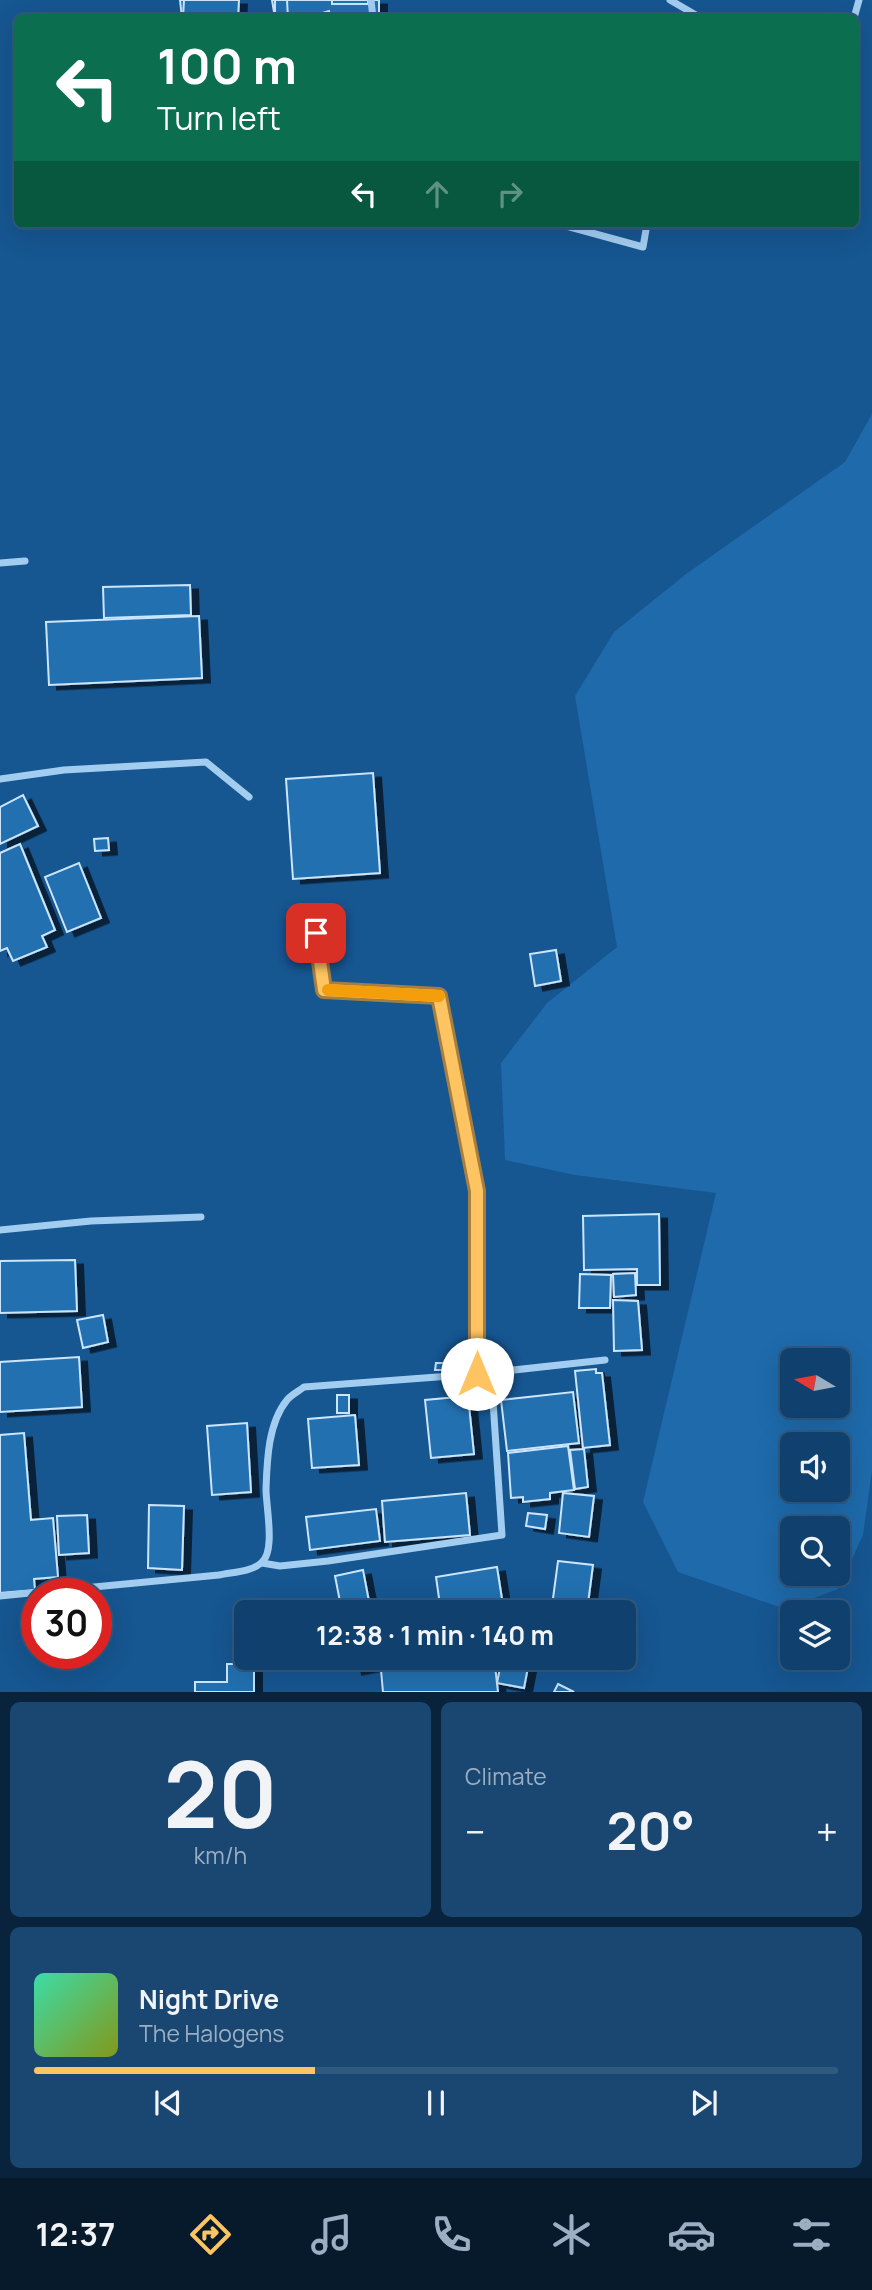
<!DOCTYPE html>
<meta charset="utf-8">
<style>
body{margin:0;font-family:Manrope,sans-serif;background:#194772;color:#f1f3f6;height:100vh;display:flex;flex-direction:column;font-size:26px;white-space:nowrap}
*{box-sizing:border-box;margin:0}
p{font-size:23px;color:#9cafc2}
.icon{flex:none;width:38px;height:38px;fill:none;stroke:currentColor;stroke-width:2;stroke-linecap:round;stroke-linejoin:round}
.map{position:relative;height:1692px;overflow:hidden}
.drawer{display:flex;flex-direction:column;gap:10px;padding:10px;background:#09233c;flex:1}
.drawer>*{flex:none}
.banner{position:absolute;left:14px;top:14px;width:845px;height:214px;border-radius:10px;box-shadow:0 7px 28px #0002,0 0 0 2px #305980;background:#0b6e4f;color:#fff;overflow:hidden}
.needle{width:46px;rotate:280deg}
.controls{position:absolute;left:780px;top:1348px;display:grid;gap:14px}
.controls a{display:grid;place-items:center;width:70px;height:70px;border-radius:10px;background:#10406d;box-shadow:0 7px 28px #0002,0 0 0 2px #305980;font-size:35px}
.speed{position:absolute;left:21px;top:1578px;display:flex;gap:14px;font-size:35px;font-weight:700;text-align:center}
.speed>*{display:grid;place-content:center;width:91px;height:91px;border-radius:50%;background:#10406d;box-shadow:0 7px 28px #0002,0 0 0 2px #305980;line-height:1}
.speed .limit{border:10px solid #d22;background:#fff;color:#111}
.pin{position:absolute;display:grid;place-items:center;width:60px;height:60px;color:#fff;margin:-30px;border-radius:14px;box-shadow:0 4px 10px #0006}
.me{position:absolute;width:77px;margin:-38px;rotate:0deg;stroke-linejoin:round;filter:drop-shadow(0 0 5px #0008)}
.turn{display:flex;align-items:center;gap:24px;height:147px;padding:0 28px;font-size:32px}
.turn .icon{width:91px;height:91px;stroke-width:2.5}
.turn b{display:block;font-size:49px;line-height:60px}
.lanes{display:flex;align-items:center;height:66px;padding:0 28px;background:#0003;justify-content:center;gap:35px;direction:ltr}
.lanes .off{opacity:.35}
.big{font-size:52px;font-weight:700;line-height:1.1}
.drawer .card{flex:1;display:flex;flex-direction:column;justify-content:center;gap:10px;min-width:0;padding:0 24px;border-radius:10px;background:#194772}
.drawer .dial{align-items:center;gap:0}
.dial b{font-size:91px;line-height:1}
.song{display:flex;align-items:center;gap:21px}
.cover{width:84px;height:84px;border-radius:10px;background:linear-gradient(135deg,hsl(160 70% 55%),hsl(70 70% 35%))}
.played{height:7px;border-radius:4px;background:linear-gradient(90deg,#ffc462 35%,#305980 35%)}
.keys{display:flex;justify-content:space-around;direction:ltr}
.heat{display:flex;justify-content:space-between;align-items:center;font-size:38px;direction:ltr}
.drawer .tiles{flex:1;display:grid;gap:10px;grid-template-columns:1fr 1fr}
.card:last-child{grid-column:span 2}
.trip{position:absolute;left:234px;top:1600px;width:402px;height:70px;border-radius:10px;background:#10406d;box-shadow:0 7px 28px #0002,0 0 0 2px #305980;font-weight:700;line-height:70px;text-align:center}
.tabs{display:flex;height:112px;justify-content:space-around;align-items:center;background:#061a2c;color:#9cafc2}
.tabs .icon{width:49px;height:49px}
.tabs .active{color:#ffc462}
.tabs b{font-size:32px;color:#f1f3f6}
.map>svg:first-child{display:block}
.green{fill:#1e6aab;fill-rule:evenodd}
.building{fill:#246fb0;stroke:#cae5fc;stroke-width:2;filter:url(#shadow)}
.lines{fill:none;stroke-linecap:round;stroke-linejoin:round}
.minor{stroke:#a3cdf0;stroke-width:7}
.route-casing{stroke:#a67f40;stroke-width:18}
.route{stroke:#ffc462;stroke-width:12}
.slow{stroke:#f59e0b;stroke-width:12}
</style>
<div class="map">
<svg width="872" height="1692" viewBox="0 0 872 1692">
<defs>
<filter id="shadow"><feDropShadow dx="8" dy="4.5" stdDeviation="0" flood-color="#0009"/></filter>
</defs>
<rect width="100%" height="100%" fill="#165691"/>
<path class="green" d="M872,414V1471L863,1535L838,1589L785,1609L678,1572L643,1502L716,1193L575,1175L505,1160L501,1063L547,1003L617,947L575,696L614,632L686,574L845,462ZM793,1360H838V1405H793ZM793,1444H838V1489H793ZM793,1528H838V1573H793Z"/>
<g class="building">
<polygon points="180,0 231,0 233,18 182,18"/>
<polygon points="184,0 239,0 238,18 183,18"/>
<polygon points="272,0 294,0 297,18 275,18"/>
<rect x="275" y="0" width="24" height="18"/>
<polygon points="287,0 379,0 379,18 288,18"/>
<rect x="332" y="0" width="36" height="4"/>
<polygon points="329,11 331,18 309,18 309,17"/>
<polygon points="190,585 191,615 104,618 103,587"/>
<polygon points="199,616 202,678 49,685 46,622"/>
<polygon points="373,773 380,873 293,879 286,779"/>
<polygon points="23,795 38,826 0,844 0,807"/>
<polygon points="108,838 109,850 95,851 94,839"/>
<polygon points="20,844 55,930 42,936 47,947 13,961 7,948 0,951 0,853"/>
<polygon points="79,863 101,918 67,932 45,877"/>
<polygon points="556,950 561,981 535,986 530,954"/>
<polygon points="659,1214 660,1285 637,1285 637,1269 584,1270 583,1216"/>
<polygon points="75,1260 77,1311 0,1313 0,1261"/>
<polygon points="635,1273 636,1295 614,1297 613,1274"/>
<polygon points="580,1274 611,1275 610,1308 579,1308"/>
<polygon points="613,1300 638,1301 642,1350 614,1351"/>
<polygon points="103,1315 108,1342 83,1348 77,1320"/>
<polygon points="79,1357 82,1407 0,1412 0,1362"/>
<polygon points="436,1363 449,1363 448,1370 435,1370"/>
<polygon points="596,1369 596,1373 602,1373 610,1445 583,1448 575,1371"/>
<polygon points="573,1392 579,1443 507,1451 501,1400"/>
<rect x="337" y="1395" width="12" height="18"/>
<polygon points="468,1396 474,1454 431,1458 425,1400"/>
<polygon points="355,1415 359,1465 312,1468 308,1419"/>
<polygon points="247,1423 251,1492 212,1495 207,1426"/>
<polygon points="24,1433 31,1520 53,1518 58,1577 34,1579 35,1590 0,1593 0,1435"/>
<polygon points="568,1446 574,1490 550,1493 550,1499 523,1502 523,1497 511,1498 508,1453"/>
<polygon points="584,1449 588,1487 575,1489 570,1450"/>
<polygon points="466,1493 470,1535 385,1542 382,1501"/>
<polygon points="563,1493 594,1496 589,1537 559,1533"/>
<polygon points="149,1505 184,1506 182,1570 148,1568"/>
<polygon points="376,1509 380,1541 310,1550 306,1517"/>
<polygon points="528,1513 547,1515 545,1529 526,1526"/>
<polygon points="87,1515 89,1553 59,1555 57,1516"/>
<polygon points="558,1561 593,1565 587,1611 552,1606"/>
<polygon points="497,1567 504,1612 441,1612 436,1577"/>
<polygon points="363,1570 371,1612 342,1612 335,1576"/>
<polygon points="351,1657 380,1657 382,1665 354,1670"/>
<polygon points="485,1657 494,1657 498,1692 383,1692 381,1670"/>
<polygon points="501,1663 528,1667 524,1688 497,1683"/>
<polygon points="227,1664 254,1664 254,1692 195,1692 195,1682 227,1682"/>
<polygon points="558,1684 574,1692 554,1692"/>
</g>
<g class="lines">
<g class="minor">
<polyline points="371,0 373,18"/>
<polyline points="670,0 701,18"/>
<polyline points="854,18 859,0"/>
<polyline points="559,224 643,247 647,224"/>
<polyline points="0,563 25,561"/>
<polyline points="0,779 64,770 206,762 249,797"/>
<polyline points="316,933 324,990 439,996 477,1191 477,1374"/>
<polyline points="0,1230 91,1221 201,1217"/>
<polyline points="262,1563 280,1566 328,1561 502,1535 491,1372"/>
<path d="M0,1596L219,1575C232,1572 251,1572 261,1563C276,1552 266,1507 266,1489C267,1461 268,1423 287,1400C291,1395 299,1391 304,1387L477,1374L605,1360"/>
</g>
</g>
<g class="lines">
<defs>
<polyline id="route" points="316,933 324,990 439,996 477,1191 477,1374"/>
</defs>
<use href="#route" class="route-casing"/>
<use href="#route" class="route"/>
<polyline class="slow" points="328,990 439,996"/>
</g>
</svg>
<div class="controls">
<a><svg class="needle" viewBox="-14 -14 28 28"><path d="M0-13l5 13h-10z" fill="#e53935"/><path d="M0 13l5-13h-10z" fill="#9cafc2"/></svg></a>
<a><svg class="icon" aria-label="sound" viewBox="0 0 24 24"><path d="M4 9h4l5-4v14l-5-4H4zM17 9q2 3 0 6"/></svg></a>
<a><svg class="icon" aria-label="search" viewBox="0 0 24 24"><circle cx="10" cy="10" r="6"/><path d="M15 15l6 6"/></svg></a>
<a><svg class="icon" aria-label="layers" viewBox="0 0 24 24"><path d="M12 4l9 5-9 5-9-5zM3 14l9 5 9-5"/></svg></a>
</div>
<div class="speed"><div class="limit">30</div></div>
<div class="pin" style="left:316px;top:933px;background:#d93025"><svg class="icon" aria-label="arrive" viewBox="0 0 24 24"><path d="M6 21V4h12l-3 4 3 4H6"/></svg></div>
<svg class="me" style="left:477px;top:1374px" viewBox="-20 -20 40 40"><circle r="19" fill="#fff"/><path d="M0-13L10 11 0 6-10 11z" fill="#ffc462"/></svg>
<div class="trip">12:38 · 1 min · 140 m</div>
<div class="banner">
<div class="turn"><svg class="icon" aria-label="left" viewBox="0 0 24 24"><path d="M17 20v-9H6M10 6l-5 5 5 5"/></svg><div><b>100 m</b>Turn left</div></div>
<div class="lanes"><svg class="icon" aria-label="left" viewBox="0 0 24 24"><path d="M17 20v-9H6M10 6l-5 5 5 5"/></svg><svg class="icon off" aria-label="ahead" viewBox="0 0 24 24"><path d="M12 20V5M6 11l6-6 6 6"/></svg><svg class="icon off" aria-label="right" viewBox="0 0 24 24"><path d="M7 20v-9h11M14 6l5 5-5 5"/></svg></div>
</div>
</div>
<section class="drawer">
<div class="tiles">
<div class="card dial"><b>20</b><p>km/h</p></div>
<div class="card"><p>Climate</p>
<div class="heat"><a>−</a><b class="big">20°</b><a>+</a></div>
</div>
<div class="card">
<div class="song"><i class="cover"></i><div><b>Night Drive</b><p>The Halogens</p></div></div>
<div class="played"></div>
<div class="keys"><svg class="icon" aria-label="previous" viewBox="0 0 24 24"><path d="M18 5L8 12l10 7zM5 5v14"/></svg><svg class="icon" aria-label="pause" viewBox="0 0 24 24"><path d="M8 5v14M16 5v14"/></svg><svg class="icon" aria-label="next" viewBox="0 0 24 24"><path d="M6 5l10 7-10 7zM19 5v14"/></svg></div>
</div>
</div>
</section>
<nav class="tabs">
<b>12:37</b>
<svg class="icon active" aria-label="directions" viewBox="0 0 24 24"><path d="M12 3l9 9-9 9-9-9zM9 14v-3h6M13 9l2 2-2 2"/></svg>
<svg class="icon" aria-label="music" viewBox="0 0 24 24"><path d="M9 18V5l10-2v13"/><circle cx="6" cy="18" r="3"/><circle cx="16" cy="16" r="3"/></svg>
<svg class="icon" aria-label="phone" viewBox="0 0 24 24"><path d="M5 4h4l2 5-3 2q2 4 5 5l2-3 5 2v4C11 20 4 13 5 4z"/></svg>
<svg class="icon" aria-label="climate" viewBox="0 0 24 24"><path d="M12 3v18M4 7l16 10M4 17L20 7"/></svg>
<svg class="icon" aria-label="car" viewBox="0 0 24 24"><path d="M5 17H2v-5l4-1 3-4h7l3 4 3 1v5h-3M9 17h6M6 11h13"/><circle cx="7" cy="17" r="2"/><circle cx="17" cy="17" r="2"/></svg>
<svg class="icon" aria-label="filters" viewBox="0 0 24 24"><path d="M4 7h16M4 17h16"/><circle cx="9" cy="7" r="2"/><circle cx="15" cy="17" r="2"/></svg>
</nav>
